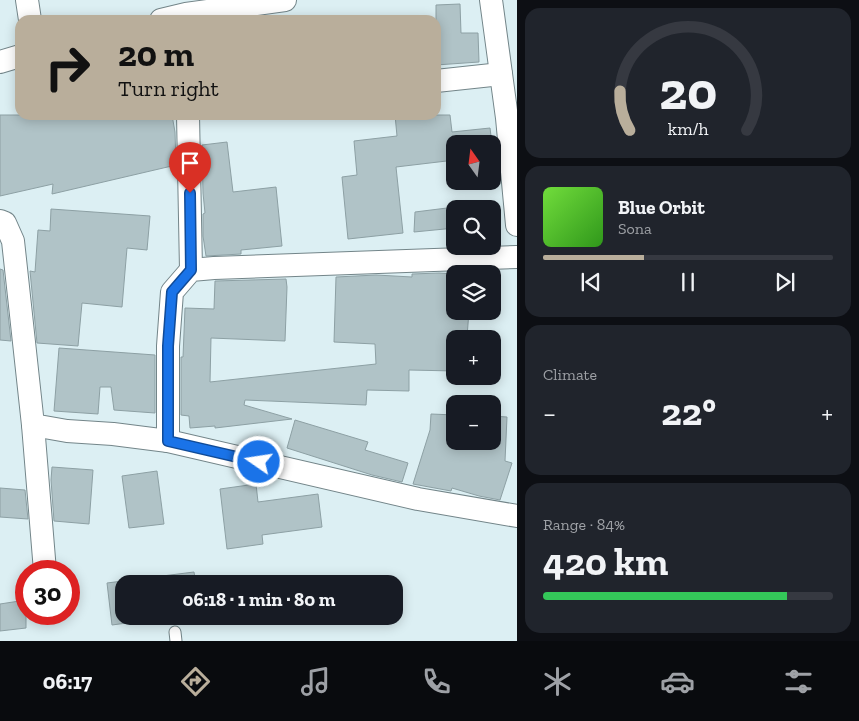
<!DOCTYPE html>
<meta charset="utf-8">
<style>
body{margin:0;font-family:"Zilla Slab",serif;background:#20242c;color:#f1f3f6;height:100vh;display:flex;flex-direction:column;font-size:19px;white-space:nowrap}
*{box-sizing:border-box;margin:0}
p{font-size:16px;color:#9ea1a6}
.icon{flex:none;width:28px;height:28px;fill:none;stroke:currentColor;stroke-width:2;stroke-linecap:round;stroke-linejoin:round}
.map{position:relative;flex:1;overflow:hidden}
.sheet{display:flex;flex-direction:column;gap:8px;padding:8px;background:#0d0f14;width:342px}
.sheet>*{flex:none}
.top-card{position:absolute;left:15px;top:15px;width:426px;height:105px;border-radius:15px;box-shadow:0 2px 12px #0003;background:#b9ae9b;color:#111;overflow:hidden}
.needle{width:32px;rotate:346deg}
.buttons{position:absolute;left:446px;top:135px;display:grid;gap:10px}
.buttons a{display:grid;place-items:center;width:55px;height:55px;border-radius:10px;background:#171b24;box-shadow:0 2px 12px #0003;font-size:25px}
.speed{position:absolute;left:15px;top:560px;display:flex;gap:10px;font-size:25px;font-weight:700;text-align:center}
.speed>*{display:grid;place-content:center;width:65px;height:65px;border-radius:50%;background:#171b24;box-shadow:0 2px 12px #0003;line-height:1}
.speed .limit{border:8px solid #d22;background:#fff;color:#111}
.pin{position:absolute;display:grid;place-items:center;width:42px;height:42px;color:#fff;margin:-51px -21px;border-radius:50% 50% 50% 0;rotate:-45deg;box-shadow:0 0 5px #0007}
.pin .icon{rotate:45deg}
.me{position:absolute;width:55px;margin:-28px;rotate:283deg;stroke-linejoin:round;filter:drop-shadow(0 0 4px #0008)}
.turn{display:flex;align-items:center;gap:18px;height:105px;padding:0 20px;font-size:22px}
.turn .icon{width:65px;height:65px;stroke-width:2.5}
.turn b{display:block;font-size:35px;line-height:42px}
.big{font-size:38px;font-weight:700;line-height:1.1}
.sheet .card{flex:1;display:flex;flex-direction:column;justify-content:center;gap:8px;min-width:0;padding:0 18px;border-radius:15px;background:#20242c}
.sheet .dial{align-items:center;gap:0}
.dial svg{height:130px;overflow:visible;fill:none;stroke:#363941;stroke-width:7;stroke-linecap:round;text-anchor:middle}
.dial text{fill:#f1f3f6;stroke:none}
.song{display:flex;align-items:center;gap:15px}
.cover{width:60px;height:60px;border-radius:8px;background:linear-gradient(135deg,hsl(100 70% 55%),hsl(110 70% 35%))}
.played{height:5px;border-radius:2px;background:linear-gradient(90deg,#b9ae9b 35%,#363941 35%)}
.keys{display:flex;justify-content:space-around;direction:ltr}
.heat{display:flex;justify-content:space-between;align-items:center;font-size:28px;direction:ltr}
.charge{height:8px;border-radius:4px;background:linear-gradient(90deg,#34c759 84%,#363941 0)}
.trip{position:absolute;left:115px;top:575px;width:288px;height:50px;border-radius:15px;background:#171b24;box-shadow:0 2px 12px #0003;font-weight:700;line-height:50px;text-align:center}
.tabs{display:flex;height:80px;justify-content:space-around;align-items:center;background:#090b0e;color:#9ea1a6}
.tabs .icon{width:35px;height:35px}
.tabs .on{color:#b9ae9b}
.tabs b{font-size:22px;color:#f1f3f6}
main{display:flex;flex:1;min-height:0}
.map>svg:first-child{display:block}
.building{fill:#b0c3c7;stroke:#8da0a4}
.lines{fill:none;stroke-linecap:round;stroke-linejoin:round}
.lane-casing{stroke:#738589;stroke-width:13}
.street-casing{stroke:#738589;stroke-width:24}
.lane{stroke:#fff;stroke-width:11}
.street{stroke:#fff;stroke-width:22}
.route-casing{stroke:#114b97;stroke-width:12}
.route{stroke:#1a73e8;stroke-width:9}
</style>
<main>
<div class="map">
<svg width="517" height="641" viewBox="0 0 517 641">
<rect width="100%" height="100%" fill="#dceff3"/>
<g class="building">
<polygon points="460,4 461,33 478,33 479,62 436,65 436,5"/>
<polygon points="0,115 172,115 175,132 176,165 52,194 53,184 0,196"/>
<polygon points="395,115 450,115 452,132 490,128 492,144 455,144 455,160 396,167 403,233 348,239 342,177 357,175 354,141 397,136"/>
<polygon points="227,142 233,192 276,187 282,246 241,250 241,254 206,256 203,236 203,214 205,213 203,193 202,145"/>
<polygon points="455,207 455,228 414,232 415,212"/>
<polygon points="51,209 150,216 147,250 127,248 122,307 82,303 78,346 37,343 30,271 35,272 38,230 50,231"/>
<polygon points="0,269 3,270 11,341 0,340"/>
<polygon points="439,273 455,274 455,311 469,311 467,337 455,336 455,371 409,370 409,391 367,390 366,405 245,400 244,405 292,419 215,428 215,426 190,428 189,416 181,415 181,357 183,357 185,308 214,309 215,281 286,279 287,287 285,341 211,338 210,382 376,364 375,344 334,342 336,277 376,275 412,277 412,274"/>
<polygon points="59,348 155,355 155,413 114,410 111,387 100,387 98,414 54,411"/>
<polygon points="431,414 455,415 455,441 492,441 492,416 507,417 505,461 512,463 500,500 479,496 452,488 451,491 413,484 430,430"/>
<polygon points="295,420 368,442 365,450 408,463 402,482 372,475 287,448"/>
<polygon points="52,467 93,470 89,524 54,521 51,480"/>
<polygon points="157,471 164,524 129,528 122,476"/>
<polygon points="256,484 258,502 318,494 322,527 262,535 263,544 227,549 220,489"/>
<polygon points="0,488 25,490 28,519 0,517"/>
<polygon points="194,572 196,584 124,584 124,616 178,616 112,625 107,583"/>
<polygon points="26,600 26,628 0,631 0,604"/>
</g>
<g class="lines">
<defs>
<polyline id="lane" points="175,632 176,641"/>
<g id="street">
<polyline points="27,0 30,20"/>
<polyline points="491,0 507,118 517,225"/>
<polyline points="161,20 186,14 285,0"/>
<polyline points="0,62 20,56"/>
<polyline points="436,81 501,74"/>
<polyline points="188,115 191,270"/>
<polyline points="0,221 5,223 13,241 33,425 67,431 113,434 168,441 418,499 517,516"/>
<polyline points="33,425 45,571"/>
<polyline points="168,441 168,346 172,292 191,270 214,268 517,257"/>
</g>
</defs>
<use href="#lane" class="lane-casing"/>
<use href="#street" class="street-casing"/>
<use href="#lane" class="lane"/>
<use href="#street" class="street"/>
</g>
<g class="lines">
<defs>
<polyline id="route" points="190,193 191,270 172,292 168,346 168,441 259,462"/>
</defs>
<use href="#route" class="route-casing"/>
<use href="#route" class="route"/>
</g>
</svg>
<div class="buttons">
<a><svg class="needle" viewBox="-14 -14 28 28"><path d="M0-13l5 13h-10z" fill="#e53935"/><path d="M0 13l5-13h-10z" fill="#9ea1a6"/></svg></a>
<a><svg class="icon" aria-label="search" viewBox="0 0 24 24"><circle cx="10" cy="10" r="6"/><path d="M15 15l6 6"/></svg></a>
<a><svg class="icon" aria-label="layers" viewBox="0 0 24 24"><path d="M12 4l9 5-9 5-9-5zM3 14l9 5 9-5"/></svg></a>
<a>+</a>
<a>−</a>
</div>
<div class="speed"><div class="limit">30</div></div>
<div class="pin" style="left:190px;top:193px;background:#d93025"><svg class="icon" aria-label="arrive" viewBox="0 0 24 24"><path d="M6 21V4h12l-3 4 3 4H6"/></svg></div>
<svg class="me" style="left:259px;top:462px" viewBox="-20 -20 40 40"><circle r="17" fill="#1a73e8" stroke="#fff" stroke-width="3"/><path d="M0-11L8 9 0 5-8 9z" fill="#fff"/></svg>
<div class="trip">06:18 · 1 min · 80 m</div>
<div class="top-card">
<div class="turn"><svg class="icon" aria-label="right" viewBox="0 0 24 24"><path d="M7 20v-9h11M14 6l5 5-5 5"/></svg><div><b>20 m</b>Turn right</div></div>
</div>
</div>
<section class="sheet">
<div class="card dial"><svg viewBox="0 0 100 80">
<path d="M14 69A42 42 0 1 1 86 69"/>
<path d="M14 69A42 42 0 0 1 8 45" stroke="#b9ae9b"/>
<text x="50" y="56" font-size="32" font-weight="700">20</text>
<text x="50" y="72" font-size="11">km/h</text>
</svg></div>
<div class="card">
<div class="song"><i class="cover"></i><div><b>Blue Orbit</b><p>Sona</p></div></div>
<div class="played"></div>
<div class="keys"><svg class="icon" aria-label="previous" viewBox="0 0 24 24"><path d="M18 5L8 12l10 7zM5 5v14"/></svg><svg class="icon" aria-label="pause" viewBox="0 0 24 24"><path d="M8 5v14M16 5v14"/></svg><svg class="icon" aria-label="next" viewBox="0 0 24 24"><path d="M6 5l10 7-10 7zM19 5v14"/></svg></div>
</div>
<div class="card"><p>Climate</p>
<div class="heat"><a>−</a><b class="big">22°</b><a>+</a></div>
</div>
<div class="card"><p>Range · 84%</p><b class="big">420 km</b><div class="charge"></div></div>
</section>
</main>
<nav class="tabs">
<b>06:17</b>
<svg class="icon on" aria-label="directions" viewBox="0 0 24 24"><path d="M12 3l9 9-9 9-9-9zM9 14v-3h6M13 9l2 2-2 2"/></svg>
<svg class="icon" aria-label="music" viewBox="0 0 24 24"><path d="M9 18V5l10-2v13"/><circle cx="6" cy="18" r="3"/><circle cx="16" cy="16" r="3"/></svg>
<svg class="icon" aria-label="phone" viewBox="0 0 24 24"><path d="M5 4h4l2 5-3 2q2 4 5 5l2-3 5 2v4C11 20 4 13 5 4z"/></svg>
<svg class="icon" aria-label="climate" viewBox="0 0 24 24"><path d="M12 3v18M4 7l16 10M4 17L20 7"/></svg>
<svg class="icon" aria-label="car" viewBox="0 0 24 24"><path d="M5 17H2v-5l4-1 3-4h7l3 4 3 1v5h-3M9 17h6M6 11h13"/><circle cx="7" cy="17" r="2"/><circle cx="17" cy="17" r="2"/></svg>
<svg class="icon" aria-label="filters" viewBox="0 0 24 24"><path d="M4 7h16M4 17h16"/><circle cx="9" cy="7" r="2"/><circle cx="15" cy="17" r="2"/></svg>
</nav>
